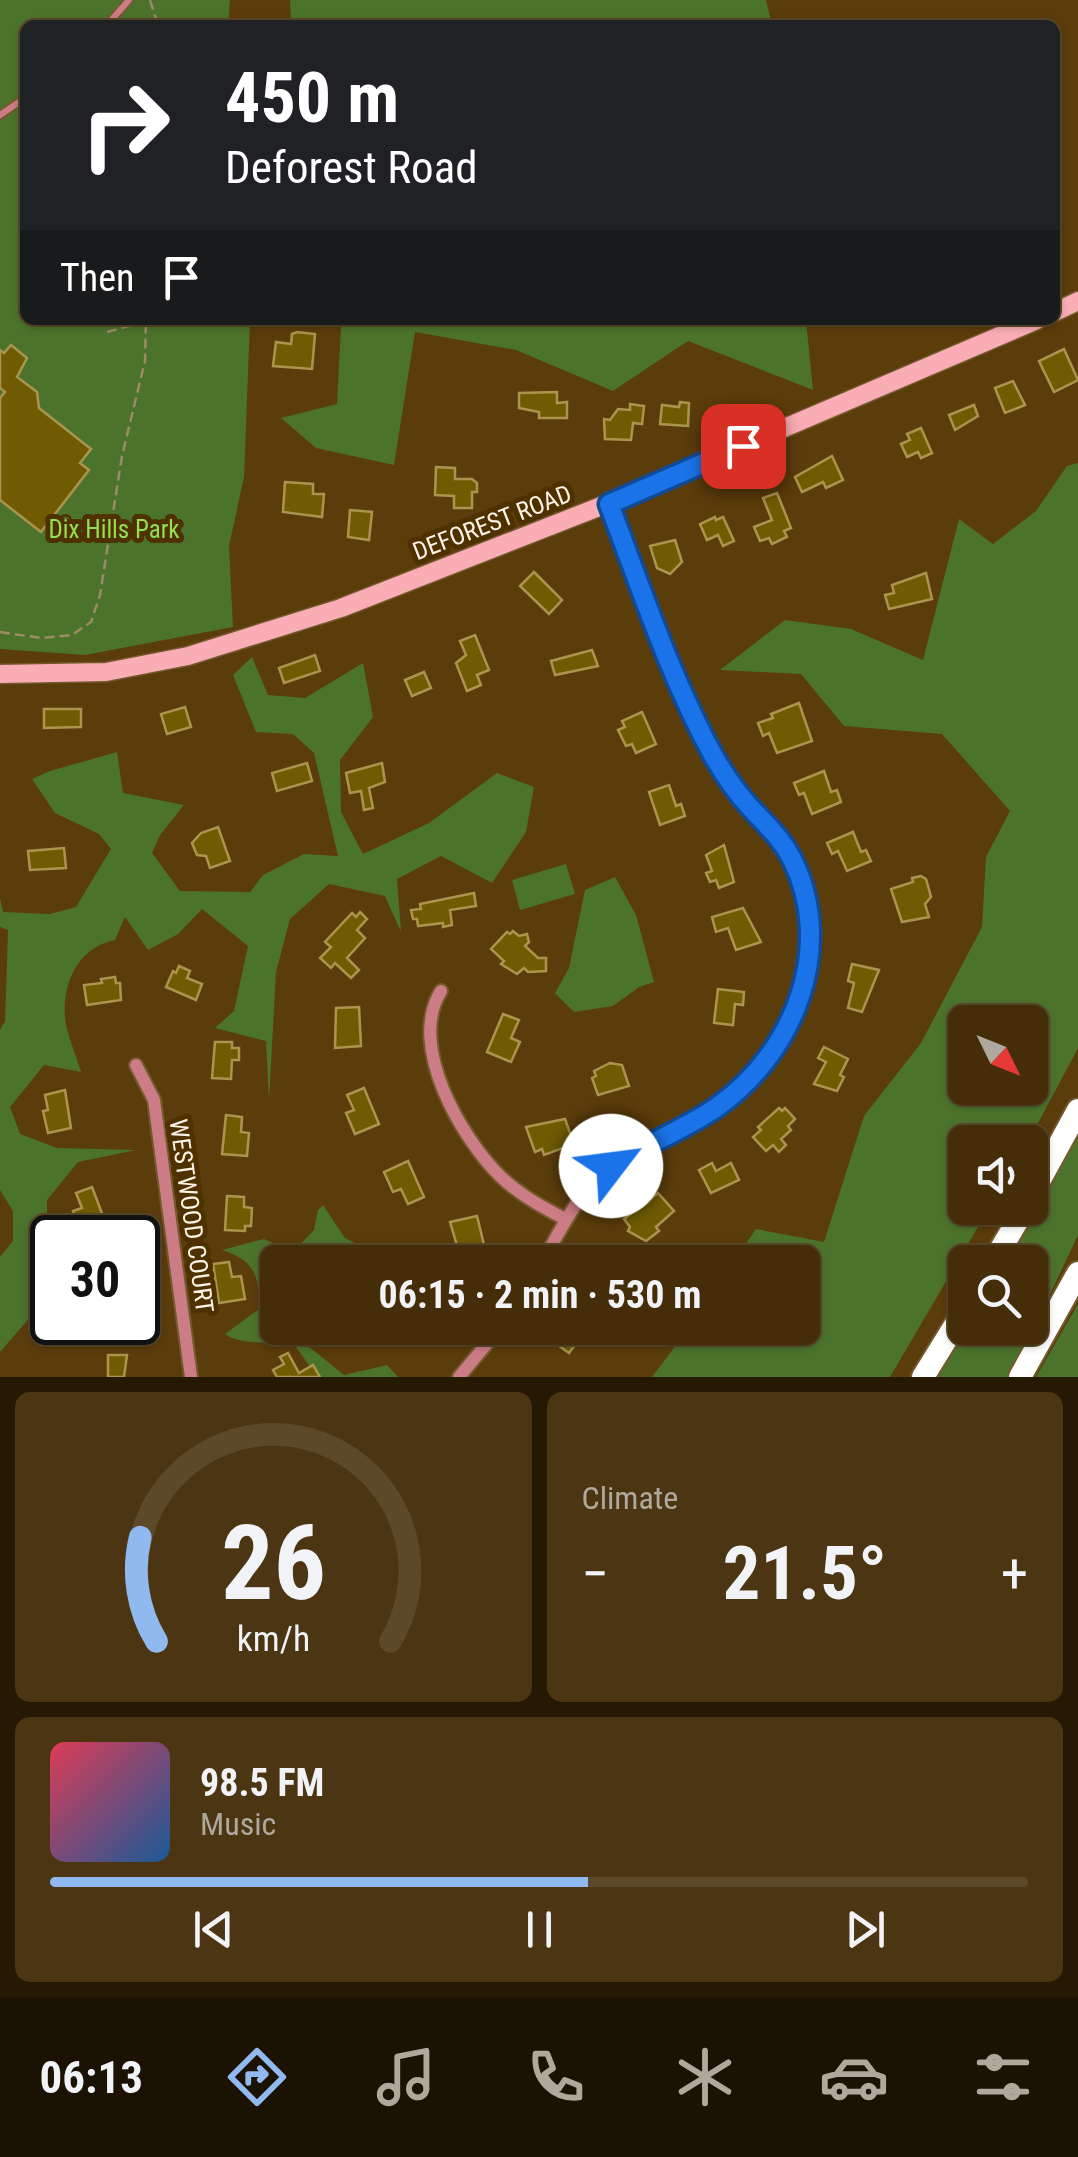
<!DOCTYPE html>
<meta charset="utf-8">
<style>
body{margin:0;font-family:"Roboto Condensed",sans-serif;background:#4b3512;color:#f1f3f6;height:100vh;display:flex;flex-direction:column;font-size:38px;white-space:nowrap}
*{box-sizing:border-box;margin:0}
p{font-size:32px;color:#afa89c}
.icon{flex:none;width:55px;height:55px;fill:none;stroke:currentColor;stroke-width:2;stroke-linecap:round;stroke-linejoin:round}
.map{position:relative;height:1377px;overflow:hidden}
.panel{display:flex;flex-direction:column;gap:15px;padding:15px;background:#251904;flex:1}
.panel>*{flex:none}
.hud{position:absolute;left:20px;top:20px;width:1040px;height:305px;border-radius:15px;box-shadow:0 2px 8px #0004,0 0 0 2px #5c4929;background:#202124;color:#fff;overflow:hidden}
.needle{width:65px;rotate:133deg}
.tools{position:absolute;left:948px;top:1005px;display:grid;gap:20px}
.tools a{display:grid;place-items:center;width:100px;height:100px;border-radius:15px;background:#442d08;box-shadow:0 2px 8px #0004,0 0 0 2px #5c4929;font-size:50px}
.speed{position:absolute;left:30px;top:1215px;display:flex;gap:20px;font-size:50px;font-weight:700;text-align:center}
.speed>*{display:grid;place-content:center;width:130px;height:130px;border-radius:50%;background:#442d08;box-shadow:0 2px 8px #0004,0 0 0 2px #5c4929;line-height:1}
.speed .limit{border:5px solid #111;border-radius:15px;background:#fff;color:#111}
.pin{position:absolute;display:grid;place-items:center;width:85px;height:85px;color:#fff;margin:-42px;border-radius:20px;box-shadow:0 5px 15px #0006}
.me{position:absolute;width:110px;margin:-55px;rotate:60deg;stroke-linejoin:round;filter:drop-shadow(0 0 8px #0008)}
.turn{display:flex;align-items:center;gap:35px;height:210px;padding:0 40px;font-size:45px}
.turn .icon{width:130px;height:130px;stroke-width:2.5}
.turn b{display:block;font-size:70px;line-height:85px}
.then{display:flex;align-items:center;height:95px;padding:0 40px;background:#0003;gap:20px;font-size:38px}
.big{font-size:75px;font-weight:700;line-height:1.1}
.panel .widget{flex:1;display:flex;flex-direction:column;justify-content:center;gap:15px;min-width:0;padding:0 35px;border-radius:15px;background:#4b3512}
.panel .dial{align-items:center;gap:0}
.dial svg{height:260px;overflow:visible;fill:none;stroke:#5c4929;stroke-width:7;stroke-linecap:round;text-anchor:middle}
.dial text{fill:#f1f3f6;stroke:none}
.song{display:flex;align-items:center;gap:30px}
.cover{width:120px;height:120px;border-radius:15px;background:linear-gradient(135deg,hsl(350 70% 55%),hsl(210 70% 35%))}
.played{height:10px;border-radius:5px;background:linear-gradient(90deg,#90b9f0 55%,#5c4929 55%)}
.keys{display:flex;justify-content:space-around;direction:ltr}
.heat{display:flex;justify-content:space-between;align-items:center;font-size:55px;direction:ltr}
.panel .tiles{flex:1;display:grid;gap:15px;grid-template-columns:1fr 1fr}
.widget:last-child{grid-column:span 2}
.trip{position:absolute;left:260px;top:1245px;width:560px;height:100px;border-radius:15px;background:#442d08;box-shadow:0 2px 8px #0004,0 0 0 2px #5c4929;font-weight:700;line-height:100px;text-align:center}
.menu{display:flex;height:160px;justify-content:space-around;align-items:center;background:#1b1203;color:#afa89c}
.menu .icon{width:70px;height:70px}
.menu .active{color:#90b9f0}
.menu b{font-size:45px;color:#f1f3f6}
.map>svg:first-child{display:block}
.green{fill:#4c732c;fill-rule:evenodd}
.building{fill:#705b03;stroke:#aa954f;stroke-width:2.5}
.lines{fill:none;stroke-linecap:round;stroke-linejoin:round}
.lane-casing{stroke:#75592e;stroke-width:10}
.street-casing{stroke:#75592e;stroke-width:16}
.secondary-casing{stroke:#75592e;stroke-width:21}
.highway-casing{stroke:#75592e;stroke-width:26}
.path{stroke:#9f8a68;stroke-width:2.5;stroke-dasharray:10 5;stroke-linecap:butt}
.lane{stroke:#cc7c85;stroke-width:6}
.street{stroke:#cc7c85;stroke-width:12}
.secondary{stroke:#faadb4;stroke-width:18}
.highway{stroke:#fff;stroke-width:22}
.route-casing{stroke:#114b97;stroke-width:25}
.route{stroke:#1a73e8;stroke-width:18}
.labels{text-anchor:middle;stroke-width:10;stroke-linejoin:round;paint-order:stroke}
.street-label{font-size:25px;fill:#fcf3e7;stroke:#4f3100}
.park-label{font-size:25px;fill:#93e050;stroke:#4f3100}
</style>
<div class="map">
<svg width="1078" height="1377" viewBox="0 0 1078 1377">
<rect width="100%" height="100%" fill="#5b3c0b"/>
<g class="green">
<polygon points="0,0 230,0 228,25 25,25 25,320 250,320 244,477 229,546 233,627 85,655 0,649"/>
<polygon points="290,0 766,0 772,25 284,25 291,19"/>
<polygon points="328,320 806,320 813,390 688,341 613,391 516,350 415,332 394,465 316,448 281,418 337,404 341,326"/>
<path d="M1078,463V1048L1028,1142H965V1208H989L890,1377H652L689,1328H802V1262H733L756,1229L824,1242L864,1116L921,1043L982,927L986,857L1010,811L942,734L844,726L801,674L720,670L785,620L851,629L923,660L959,519L993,544L1036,511L1067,466ZM965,1022H1030V1088H965Z"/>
<path d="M252,657L268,695L305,698L363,663L373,717L340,760L341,812L363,854L429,823L497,773L534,787L526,832L492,883L441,856L397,879L401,932L385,896L329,884L290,919L276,972L269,1101L266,1041L215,1028L234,1011L248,946L202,909L178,934L148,950L125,917L115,940C79,947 62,982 65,1018C67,1035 76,1055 81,1072L44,1065L10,1107L20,1134L57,1148L136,1150L78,1162L47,1200V1238L52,1240V1292L0,1352V1257L13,1241V1211L0,1190V1030L5,1021L8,930L0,927V899L3,912L50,914L76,907L111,849L99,834L55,813L32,779L50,771L117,752L123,793L184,805L160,835L152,853L180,891L250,892L263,875L304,854L338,856L314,753L293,734L256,732L233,675Z"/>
<polygon points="566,864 575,894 520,910 512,880"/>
<polygon points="615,877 636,915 654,982 639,987 613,1006 574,1012 555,993 569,968 585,890"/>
<polygon points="1078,1124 1078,1235 1020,1358 1008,1377 930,1377 965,1328 1030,1328 1030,1262 1000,1262"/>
<path d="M323,1205L345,1238L371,1251L351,1262H278V1328H299L308,1346L344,1375L387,1365L398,1377H317L294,1344C271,1341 242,1346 225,1334L259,1309C259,1276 256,1261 222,1250L264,1239L293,1252L314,1230L318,1210Z"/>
<polygon points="1078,1304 1078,1377 1036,1377"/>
</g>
<g class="building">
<polygon points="297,332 315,334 312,369 273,366 276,342 291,344 292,334"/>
<polygon points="11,345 27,358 17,377 37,392 39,408 91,449 80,463 89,470 41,532 0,500 0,398 5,392 0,388 0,350 4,353"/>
<polygon points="1064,349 1078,380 1054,392 1039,361"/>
<polygon points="1013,381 1025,405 1005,413 995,388"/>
<polygon points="557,392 557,403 567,402 567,418 539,418 539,412 519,408 519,393"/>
<polygon points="680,402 689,403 688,426 660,424 662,405 679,407"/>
<polygon points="630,404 644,406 642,424 633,423 631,440 605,439 604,419 610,420 618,409 630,410"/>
<polygon points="974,405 978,416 955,430 949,415"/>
<polygon points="921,428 932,453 921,458 918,452 907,457 901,444 910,440 907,434"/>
<polygon points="832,456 843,480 826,488 823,482 802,492 795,477"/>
<polygon points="436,467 455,468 455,479 472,479 477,483 477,492 472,492 472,508 454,508 454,496 435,495"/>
<polygon points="285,482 313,484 313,494 324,494 322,517 283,512"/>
<polygon points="777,493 791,528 784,531 787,537 772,544 769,538 760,541 754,527 772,520 763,498"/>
<polygon points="350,510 372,512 369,540 348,537"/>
<polygon points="715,517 716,520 723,517 734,541 723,546 718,535 707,540 700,524"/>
<polygon points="675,540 682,562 670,574 657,568 650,546"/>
<polygon points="534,572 562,600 549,614 520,586"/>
<polygon points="926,573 932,599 889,609 885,595 894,593 892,585"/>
<polygon points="475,635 489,670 477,675 481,685 467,691 456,663 466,655 460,641"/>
<polygon points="592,650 598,666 555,675 551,661"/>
<polygon points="315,655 320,671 284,683 279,668"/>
<polygon points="424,672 431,688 412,696 405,680"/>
<polygon points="799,703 812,741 777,753 769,733 763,736 758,723 773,718 771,714"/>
<polygon points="185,707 191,727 167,734 161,714"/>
<polygon points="44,709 81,709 81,727 44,728"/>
<polygon points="642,712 656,744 636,753 632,744 626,746 618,730 625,727 622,721"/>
<polygon points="307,763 312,781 277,791 272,773"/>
<polygon points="382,763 385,782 369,788 373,808 364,810 361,791 350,793 346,773"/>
<polygon points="824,771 831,792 837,790 841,802 812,814 804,793 799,795 794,783"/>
<polygon points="669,785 676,806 681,804 685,816 660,825 649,792"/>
<polygon points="218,827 230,861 210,868 206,856 197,855 192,843 201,833"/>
<polygon points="853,832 861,852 866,850 871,861 847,871 838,851 832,854 827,843"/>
<polygon points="724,845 734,882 719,888 716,880 710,882 706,873 712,871 706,855"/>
<polygon points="64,848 66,868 30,870 28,851"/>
<polygon points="921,876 926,879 931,897 925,904 929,917 902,922 891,889 913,882 912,878"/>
<polygon points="474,893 476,906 450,910 452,925 443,927 443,923 418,926 417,919 413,919 411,910 421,909 420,904"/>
<polygon points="743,908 761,942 736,950 728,928 716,932 712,917"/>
<polygon points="360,912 367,919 357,930 365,938 347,958 359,970 351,978 335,963 331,968 320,958 331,947 325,942 352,913 356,917"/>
<polygon points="513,931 519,936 527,934 529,942 525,946 538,958 546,958 546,971 528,972 524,968 517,974 501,964 504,961 491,949 507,932 510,934"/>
<polygon points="852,964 879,970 862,1012 848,1008 854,983 848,981"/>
<polygon points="179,966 190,971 187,978 202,984 196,1000 166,987 173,971 176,973"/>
<polygon points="115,977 116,983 120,983 121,1000 87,1005 84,985 102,983 101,979"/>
<polygon points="718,989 744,992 743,1005 735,1004 733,1025 714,1023"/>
<polygon points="359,1007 361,1046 335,1048 336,1008"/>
<polygon points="503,1014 519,1020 511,1038 520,1042 511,1062 487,1052"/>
<polygon points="215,1042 232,1042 232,1048 239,1048 239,1060 232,1060 231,1079 212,1078"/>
<polygon points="824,1047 848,1059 840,1075 844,1077 837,1091 814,1084 826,1062 818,1058"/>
<polygon points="610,1063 622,1065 629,1086 598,1095 592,1078 596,1076 594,1071"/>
<polygon points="364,1088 379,1124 355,1134 346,1113 354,1110 347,1095"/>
<polygon points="65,1090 71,1128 48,1133 43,1111 48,1110 45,1095"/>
<polygon points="779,1108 782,1111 785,1108 795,1119 788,1126 791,1130 781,1139 786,1145 779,1152 773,1145 766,1151 753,1137 761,1130 758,1127"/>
<polygon points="226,1115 242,1117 241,1132 249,1133 247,1156 222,1154"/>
<polygon points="565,1119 574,1144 544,1155 542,1149 535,1152 526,1127"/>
<polygon points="408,1161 424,1197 408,1204 401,1189 393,1192 384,1172"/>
<polygon points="712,1163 716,1171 731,1163 739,1180 711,1193 699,1170"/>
<polygon points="92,1187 106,1224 82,1233 73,1211 82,1208 76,1193"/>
<polygon points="658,1193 674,1211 656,1227 659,1231 646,1241 628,1231 630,1227 624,1219"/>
<polygon points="227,1196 244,1197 244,1207 252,1208 251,1226 245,1226 245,1231 225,1230"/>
<polygon points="477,1216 486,1253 461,1259 450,1222"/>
<polygon points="229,1262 232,1277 241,1276 245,1299 219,1303 213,1264"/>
<polygon points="566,1328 588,1328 593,1331 585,1342 580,1338 569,1353 555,1343"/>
<polygon points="288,1353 299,1373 313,1365 320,1377 277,1377 273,1370 284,1364 280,1357"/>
<polygon points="108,1355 127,1355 124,1377 108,1377"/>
</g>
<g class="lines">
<defs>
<g id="lane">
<polyline points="107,25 129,0"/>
<polyline points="0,115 25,98"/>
</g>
<g id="street">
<path d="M441,991C407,1045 461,1138 501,1177C520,1195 542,1207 565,1219"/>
<polyline points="136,1065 154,1100 191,1377"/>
<path d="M542,1262C562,1228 579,1190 613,1165C657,1132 705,1123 747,1081C813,1015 835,910 776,832C768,822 757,815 749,806C730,785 716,760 704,736C665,662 639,581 609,503"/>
<polyline points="459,1377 500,1328"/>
</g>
<g id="secondary">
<polyline points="1055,312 1078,301"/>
<polyline points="0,674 106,672 188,656 341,608 609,503 1037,320"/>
</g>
<g id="highway">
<polyline points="1030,1198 1078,1110"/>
<polyline points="993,1262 1025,1208"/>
<polyline points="923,1377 965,1309"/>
<polyline points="1020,1377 1078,1273"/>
</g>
</defs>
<use href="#lane" class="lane-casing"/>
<use href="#street" class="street-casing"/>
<use href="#secondary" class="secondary-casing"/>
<use href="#highway" class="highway-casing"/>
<g class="path">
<polyline points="150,0 158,25"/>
<polyline points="107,332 144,322"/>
<polyline points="0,632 41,638 72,635 91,622 100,595 122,456 145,361 146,320"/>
</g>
<use href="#lane" class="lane"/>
<use href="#street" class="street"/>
<use href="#secondary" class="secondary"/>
<use href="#highway" class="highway"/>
</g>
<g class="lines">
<defs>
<path id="route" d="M611,1166C645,1144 684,1130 717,1107C795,1052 836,947 792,859C781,837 765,824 749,806C736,792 724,774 714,757C670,677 641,588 609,504L743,446"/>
</defs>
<use href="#route" class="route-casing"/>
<use href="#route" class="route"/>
</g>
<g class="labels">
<g class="street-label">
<text transform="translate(492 522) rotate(-21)" y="9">DEFOREST ROAD</text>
<text transform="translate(192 1216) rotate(82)" y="9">WESTWOOD COURT</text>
</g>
<g class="park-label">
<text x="114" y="538">Dix Hills Park</text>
</g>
</g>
</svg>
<div class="tools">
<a><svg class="needle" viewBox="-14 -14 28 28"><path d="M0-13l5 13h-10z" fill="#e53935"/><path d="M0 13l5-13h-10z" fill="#afa89c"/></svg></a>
<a><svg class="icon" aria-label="sound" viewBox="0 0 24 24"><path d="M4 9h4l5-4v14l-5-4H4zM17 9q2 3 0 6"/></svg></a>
<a><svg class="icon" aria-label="search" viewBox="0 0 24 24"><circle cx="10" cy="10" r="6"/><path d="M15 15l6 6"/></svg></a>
</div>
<div class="speed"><div class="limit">30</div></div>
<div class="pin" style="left:743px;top:446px;background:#d93025"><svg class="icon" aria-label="arrive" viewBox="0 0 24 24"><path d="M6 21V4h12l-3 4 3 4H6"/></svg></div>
<svg class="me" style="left:611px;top:1166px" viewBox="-20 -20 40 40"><circle r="19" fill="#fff"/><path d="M0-13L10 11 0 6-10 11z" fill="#1a73e8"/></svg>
<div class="trip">06:15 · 2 min · 530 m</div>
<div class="hud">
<div class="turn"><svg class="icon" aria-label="right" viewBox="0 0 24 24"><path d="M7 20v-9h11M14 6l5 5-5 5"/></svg><div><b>450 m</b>Deforest Road</div></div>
<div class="then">Then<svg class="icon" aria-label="arrive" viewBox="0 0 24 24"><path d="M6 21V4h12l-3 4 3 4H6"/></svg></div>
</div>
</div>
<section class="panel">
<div class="tiles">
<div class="widget dial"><svg viewBox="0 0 100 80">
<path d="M14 69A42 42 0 1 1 86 69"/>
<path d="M14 69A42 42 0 0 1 9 37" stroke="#90b9f0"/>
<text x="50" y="56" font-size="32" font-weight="700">26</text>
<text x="50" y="72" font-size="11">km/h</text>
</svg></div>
<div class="widget"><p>Climate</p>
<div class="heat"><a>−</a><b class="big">21.5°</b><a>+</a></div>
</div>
<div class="widget">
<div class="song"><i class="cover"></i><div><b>98.5 FM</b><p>Music</p></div></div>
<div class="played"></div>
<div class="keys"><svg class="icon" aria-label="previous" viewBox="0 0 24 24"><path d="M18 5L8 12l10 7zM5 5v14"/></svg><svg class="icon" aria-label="pause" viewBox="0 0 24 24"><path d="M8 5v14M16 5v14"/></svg><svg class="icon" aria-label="next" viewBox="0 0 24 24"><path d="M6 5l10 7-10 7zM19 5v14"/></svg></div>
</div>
</div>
</section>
<nav class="menu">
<b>06:13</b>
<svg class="icon active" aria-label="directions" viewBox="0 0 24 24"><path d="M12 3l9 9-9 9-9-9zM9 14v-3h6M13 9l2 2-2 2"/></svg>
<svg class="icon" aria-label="music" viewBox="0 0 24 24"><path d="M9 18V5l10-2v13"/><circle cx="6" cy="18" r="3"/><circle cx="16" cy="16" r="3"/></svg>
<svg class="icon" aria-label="phone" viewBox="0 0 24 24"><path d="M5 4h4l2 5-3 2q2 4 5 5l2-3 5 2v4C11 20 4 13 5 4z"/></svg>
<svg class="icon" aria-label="climate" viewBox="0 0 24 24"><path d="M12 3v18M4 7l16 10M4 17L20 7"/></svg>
<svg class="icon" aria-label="car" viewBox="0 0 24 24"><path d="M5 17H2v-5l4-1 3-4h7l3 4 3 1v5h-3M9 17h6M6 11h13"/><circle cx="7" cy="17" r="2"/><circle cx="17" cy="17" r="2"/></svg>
<svg class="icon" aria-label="filters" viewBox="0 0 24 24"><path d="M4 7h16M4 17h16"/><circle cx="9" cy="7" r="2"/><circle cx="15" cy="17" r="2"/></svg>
</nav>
